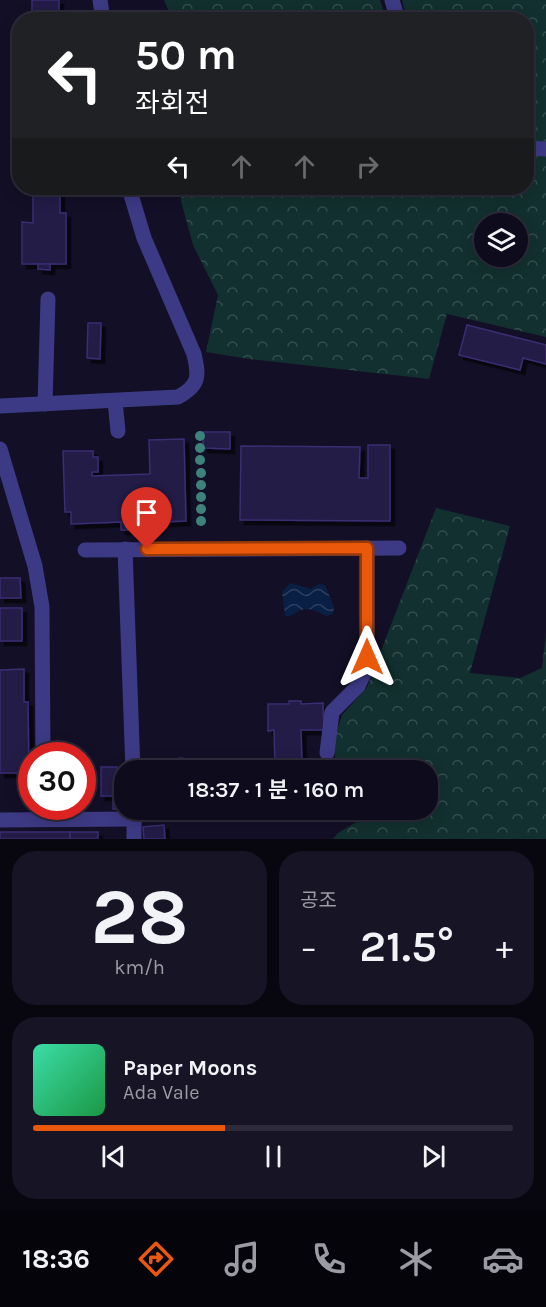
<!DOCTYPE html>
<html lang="ko">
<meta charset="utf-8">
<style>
body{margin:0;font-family:Karla,"Noto Sans KR",sans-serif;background:#171425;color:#f1f3f6;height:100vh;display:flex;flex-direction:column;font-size:22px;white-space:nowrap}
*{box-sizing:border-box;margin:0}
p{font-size:20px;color:#9b9ba3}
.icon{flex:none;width:33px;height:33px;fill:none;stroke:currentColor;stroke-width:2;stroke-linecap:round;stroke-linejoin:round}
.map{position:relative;height:839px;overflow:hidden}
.details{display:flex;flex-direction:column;gap:12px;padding:12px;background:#08060f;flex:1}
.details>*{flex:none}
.banner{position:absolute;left:12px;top:12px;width:522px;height:183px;border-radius:24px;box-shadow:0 3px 15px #0003,0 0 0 2px #2e2b3b;background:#202124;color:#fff;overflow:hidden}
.controls{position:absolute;left:474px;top:213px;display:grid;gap:12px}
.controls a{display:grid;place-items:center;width:54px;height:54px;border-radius:50%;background:#0e0b1c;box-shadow:0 3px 15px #0003,0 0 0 2px #2e2b3b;font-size:30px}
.speed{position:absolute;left:18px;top:742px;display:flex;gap:12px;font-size:30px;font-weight:700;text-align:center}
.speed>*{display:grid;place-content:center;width:78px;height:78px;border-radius:50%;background:#0e0b1c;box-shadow:0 3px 15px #0003,0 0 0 2px #2e2b3b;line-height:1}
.speed .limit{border:9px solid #d22;background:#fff;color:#111}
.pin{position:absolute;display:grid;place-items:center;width:51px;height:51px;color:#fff;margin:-62px -26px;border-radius:50% 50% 50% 0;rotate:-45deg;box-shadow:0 0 6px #0007}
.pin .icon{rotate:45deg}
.me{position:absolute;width:66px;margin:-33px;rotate:0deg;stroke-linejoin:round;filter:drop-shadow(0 0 4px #0008)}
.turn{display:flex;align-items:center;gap:21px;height:126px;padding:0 24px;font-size:27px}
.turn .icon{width:78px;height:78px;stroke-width:2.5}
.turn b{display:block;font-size:42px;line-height:51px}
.lanes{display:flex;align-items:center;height:57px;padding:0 24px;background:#0003;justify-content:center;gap:30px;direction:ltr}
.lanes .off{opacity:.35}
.big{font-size:45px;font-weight:600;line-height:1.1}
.details .tile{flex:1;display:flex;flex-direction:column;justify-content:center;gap:9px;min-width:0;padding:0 21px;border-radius:24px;background:#171425}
.details .dial{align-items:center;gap:0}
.dial b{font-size:78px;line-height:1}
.song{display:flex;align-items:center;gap:18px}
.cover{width:72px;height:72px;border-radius:9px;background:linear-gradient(135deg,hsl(160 70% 55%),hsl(140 70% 35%))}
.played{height:6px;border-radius:3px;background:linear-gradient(90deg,#ea580c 40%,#2e2b3b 40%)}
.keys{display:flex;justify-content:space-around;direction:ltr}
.heat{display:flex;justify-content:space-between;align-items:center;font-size:33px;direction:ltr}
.details .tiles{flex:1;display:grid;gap:12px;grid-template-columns:1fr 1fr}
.tile:last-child{grid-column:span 2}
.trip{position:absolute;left:114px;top:760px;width:324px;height:60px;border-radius:24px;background:#0e0b1c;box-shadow:0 3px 15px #0003,0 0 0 2px #2e2b3b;font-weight:600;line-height:60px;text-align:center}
.tabs{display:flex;height:96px;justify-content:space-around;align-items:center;background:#06040b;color:#9b9ba3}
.tabs .icon{width:42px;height:42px}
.tabs .selected{color:#ea580c}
.tabs b{font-size:27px;color:#f1f3f6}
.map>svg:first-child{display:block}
.forest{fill:url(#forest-crowns);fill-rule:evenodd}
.water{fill:url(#water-waves)}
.building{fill:#241b47;stroke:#3b2d73;stroke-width:1.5;filter:url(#shadow)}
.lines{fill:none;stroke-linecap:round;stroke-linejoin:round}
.minor{stroke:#3d3a85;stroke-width:15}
.tree{fill:#3d827b}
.route-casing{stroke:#983908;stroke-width:15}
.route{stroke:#ea580c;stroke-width:10}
</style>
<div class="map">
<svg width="546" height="839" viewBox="0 0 546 839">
<defs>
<pattern id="forest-crowns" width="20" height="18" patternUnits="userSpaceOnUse" patternTransform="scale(1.5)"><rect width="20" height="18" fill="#12302f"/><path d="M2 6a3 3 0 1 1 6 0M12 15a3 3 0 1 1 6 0" fill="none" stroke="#344d4e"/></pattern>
<pattern id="water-waves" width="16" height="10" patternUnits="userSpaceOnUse" patternTransform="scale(1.5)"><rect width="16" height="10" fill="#0a1f44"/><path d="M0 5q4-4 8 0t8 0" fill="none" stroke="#2d3f60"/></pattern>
<filter id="shadow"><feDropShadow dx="4.5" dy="4.5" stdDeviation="0" flood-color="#0009"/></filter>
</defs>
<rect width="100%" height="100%" fill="#130f26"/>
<g class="forest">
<polygon points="164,0 380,0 386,19 169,19 169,12"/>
<polygon points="402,0 546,0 546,142 527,140 526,20 407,19"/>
<path d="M527,155L546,156V337L447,314L429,379L249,359L206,352L218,295L193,245L181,201L180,188H415C433,196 450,198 469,188H526ZM484,224H518V256H484Z"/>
<polygon points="436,508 510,526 470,673 520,678 542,668 546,633 546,839 333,839 338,833 368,815 370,810 428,810 428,771 361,771 336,763 333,743 342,715 367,687"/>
</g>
<path class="water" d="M290,583L311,589L319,584L325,585L334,607L333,614L326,616C317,612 309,606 299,611C293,614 292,616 285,616L282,592Z"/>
<g class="building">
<rect x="32" y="0" width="27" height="20"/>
<polygon points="33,188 60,188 60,213 66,213 66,264 22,264 22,222 33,223"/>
<polygon points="38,264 50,264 50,270 38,269"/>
<polygon points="88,323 101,323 100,359 87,358"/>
<polygon points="467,325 546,345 546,364 523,358 520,370 459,355"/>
<polygon points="203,432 230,432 230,449 203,448"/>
<polygon points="184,439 186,521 137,523 137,530 121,530 121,522 71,524 71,512 65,512 63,451 93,451 93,457 98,457 98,472 92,472 92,476 150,474 149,440"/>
<polygon points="368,445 390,445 390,521 240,520 241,446 360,447 359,478 368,478"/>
<polygon points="0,578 20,578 21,598 0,598"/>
<rect x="0" y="608" width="22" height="33"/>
<polygon points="24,669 24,702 28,702 29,777 18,777 18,773 0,773 0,670"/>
<polygon points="289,701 301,701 301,704 323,703 324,730 301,730 302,764 275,764 274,730 268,731 268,704 289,704"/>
<circle cx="181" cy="765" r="7"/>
<polygon points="101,767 117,767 117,789 124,789 123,809 113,809 113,796 101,796"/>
<polygon points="164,825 165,839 144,839 143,827"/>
<rect x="0" y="832" width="70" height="7"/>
<rect x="70" y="832" width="28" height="7"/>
</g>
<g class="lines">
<g class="minor">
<polyline points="100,0 103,20"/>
<polyline points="392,0 398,20"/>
<polyline points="526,148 546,149"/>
<polyline points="115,401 118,431"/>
<polyline points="45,404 48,299"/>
<path d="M0,406L178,397C200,385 199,376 194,354L144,238L129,188"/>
<polyline points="0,449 35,566 42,607 43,756"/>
<polyline points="125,549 133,771"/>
<polyline points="85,550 399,548"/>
<polyline points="327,753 332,712 358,686 364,673 367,657 367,548"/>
<polyline points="134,810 134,839"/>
<polyline points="0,820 135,819"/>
</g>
</g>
<g class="tree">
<circle cx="200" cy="436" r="5"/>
<circle cx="200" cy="448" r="5"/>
<circle cx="200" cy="460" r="5"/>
<circle cx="201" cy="473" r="5"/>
<circle cx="201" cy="485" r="5"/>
<circle cx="201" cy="497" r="5"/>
<circle cx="201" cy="509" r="5"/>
<circle cx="201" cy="521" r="5"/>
</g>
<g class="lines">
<defs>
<polyline id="route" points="147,549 367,548 367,657"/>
</defs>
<use href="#route" class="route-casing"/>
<use href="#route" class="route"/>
</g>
</svg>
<div class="controls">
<a><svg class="icon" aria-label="layers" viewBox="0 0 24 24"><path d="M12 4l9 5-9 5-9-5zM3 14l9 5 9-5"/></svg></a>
</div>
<div class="speed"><div class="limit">30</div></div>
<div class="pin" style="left:147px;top:549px;background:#d93025"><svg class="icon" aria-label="arrive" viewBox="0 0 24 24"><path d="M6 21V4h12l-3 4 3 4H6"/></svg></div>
<svg class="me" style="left:367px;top:657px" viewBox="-20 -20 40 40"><path d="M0-17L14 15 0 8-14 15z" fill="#ea580c" stroke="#fff" stroke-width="4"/></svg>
<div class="trip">18:37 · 1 분 · 160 m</div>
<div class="banner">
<div class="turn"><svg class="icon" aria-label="left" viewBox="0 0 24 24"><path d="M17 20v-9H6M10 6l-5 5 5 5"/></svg><div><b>50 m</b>좌회전</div></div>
<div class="lanes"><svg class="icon" aria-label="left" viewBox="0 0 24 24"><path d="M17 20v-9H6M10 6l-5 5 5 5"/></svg><svg class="icon off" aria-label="ahead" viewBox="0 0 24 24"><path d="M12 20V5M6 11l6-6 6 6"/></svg><svg class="icon off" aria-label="ahead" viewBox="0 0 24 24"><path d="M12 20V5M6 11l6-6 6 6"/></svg><svg class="icon off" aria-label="right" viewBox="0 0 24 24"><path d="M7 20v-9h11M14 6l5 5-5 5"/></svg></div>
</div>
</div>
<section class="details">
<div class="tiles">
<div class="tile dial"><b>28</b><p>km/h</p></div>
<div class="tile"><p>공조</p>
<div class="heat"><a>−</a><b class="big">21.5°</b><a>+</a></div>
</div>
<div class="tile">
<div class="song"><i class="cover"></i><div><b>Paper Moons</b><p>Ada Vale</p></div></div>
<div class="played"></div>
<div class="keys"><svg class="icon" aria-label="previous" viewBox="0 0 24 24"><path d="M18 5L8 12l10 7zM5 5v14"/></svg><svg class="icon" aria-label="pause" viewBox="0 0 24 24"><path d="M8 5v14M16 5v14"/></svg><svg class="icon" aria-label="next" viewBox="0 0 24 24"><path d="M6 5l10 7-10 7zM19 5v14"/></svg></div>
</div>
</div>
</section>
<nav class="tabs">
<b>18:36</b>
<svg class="icon selected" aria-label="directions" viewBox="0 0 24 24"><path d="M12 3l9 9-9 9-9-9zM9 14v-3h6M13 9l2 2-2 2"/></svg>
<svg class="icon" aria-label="music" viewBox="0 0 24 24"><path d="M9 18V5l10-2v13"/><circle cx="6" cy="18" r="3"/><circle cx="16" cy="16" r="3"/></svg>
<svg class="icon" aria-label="phone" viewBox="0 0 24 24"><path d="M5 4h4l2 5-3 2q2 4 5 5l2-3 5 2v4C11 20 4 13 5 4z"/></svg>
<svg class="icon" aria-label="climate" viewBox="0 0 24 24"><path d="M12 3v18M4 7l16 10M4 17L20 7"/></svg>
<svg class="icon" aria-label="car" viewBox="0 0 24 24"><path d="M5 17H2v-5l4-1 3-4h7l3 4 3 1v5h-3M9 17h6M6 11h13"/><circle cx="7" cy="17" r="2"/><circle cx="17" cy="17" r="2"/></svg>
</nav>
